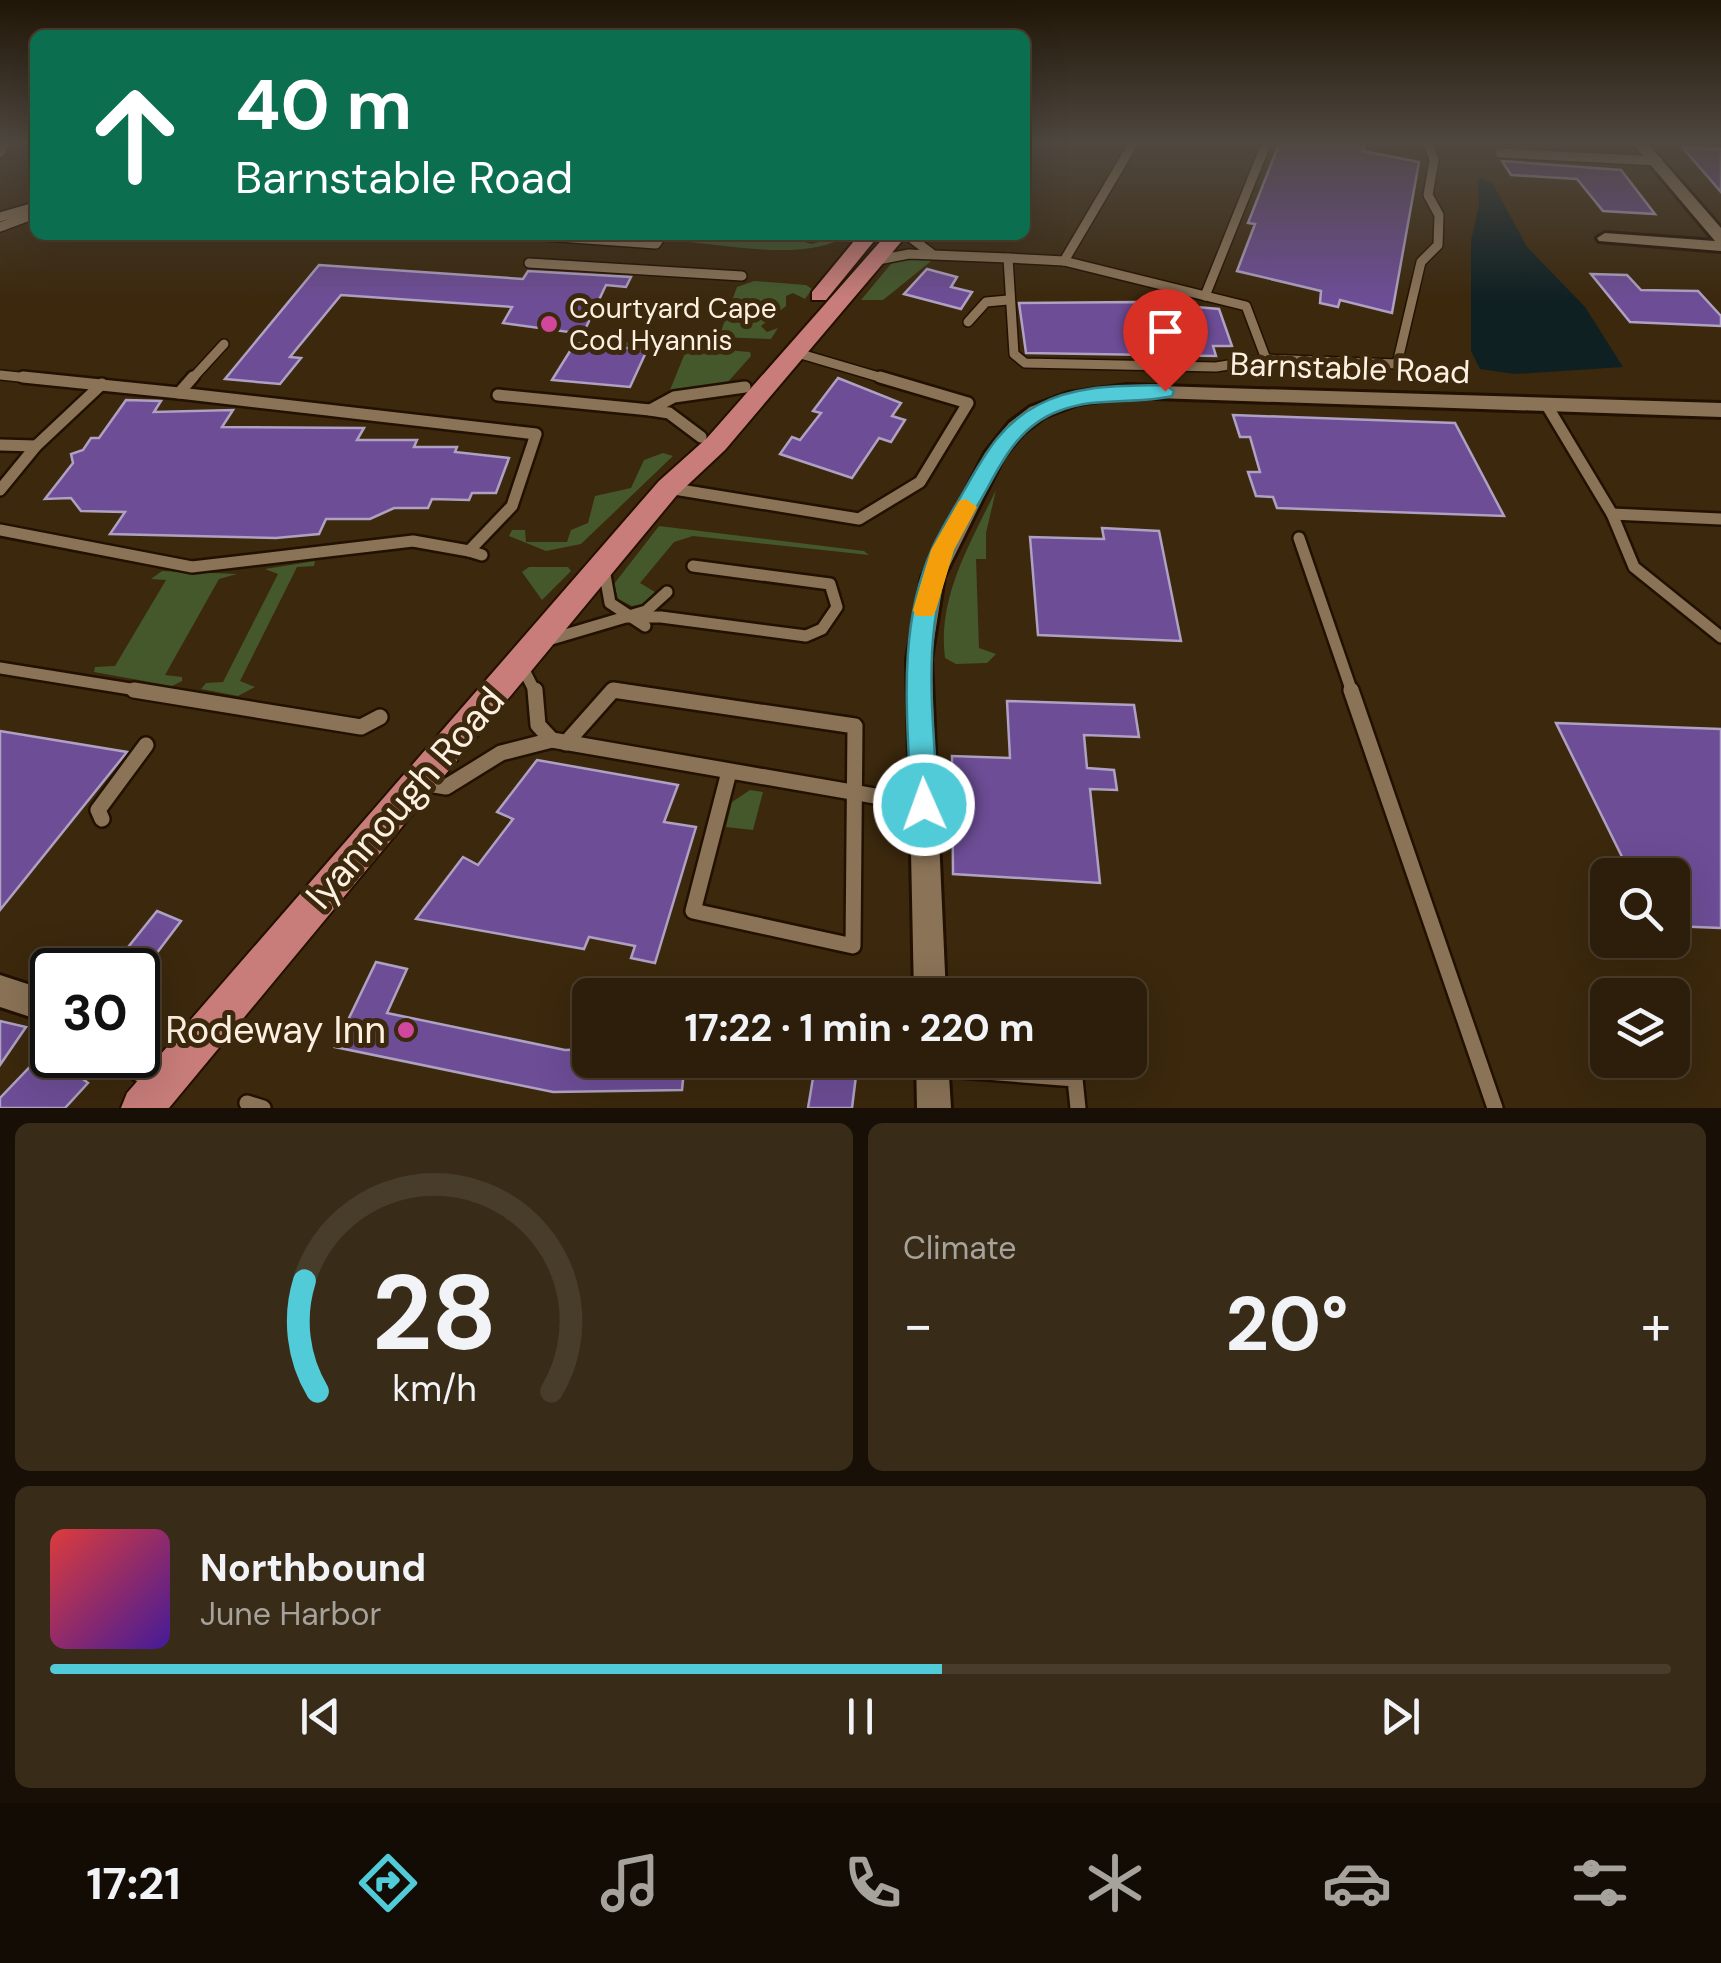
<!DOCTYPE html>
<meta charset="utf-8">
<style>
body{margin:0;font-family:"DM Sans",sans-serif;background:#382b18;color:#f1f3f6;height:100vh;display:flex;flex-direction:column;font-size:38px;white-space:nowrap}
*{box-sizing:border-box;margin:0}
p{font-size:32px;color:#a6a29c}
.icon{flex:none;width:55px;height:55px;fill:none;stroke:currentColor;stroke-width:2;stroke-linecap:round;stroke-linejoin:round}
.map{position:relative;height:1108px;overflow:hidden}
.details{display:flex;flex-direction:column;gap:15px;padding:15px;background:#181006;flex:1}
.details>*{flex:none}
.banner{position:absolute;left:30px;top:30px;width:1000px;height:210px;border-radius:15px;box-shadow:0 10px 40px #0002,0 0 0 2px #483c2b;background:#0b6e4f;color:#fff;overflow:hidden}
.controls{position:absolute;left:1590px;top:858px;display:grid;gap:20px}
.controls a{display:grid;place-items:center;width:100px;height:100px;border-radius:15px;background:#2c1e0a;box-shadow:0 10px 40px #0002,0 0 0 2px #483c2b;font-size:50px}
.speed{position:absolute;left:30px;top:948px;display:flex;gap:20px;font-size:50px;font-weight:700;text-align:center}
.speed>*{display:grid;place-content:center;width:130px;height:130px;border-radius:50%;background:#2c1e0a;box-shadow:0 10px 40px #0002,0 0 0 2px #483c2b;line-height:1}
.speed .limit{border:5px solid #111;border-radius:15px;background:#fff;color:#111}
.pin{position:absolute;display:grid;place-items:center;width:85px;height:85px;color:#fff;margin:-102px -42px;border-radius:50% 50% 50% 0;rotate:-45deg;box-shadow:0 0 10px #0007}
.pin .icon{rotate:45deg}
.me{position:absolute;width:110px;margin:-55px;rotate:358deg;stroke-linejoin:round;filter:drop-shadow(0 0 8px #0008)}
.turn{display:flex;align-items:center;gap:35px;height:210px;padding:0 40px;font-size:45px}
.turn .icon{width:130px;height:130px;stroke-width:2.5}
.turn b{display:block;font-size:70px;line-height:85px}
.big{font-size:75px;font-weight:700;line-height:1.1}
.details .card{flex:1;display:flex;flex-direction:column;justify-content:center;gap:15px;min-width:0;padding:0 35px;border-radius:15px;background:#382b18}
.details .dial{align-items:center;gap:0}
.dial svg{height:260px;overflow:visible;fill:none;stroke:#483c2b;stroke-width:7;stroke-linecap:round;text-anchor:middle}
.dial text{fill:#f1f3f6;stroke:none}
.song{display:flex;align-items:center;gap:30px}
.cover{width:120px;height:120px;border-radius:15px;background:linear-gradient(135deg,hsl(0 70% 55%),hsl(260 70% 35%))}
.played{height:10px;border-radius:5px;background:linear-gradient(90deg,#52cbd8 55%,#483c2b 55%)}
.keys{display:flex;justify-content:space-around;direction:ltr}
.heat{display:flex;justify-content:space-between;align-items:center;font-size:55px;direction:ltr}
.details .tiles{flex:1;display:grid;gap:15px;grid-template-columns:1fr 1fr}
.card:last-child{grid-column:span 2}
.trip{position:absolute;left:572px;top:978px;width:575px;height:100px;border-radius:15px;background:#2c1e0a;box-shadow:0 10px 40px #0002,0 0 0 2px #483c2b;font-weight:700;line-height:100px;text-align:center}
.tab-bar{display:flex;height:160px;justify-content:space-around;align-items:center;background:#120c04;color:#a6a29c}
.tab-bar .icon{width:70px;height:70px}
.tab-bar .current{color:#52cbd8}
.tab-bar b{font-size:45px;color:#f1f3f6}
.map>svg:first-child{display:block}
.green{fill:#44582c}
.water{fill:#0f2023}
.building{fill:#6d4d96;stroke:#aea1c2;stroke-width:2.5}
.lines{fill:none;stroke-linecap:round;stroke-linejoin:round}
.service-far2-casing{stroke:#221000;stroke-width:12}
.service-far1-casing{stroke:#221000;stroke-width:16}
.service-casing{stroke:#221000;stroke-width:20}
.minor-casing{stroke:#221000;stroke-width:6}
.primary-casing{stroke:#221000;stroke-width:4}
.service-far2{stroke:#8a7357;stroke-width:9}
.service-far1{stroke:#8a7357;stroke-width:11}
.service{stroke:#8a7357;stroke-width:15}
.minor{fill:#8a7357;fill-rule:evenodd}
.primary{fill:#c87d7a;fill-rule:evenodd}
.route{fill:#52cbd8;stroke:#35848c;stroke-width:2.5}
.slow{fill:#f59e0b}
.hotel-dot{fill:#d1479c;stroke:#3b280d;stroke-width:4}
.labels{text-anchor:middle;stroke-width:10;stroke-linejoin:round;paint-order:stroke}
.far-poi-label{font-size:28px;fill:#fdf0e1;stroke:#3b280d;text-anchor:start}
.street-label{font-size:32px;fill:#fdf0e1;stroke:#3b280d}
.near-street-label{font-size:38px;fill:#fdf0e1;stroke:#3b280d}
.near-poi-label{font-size:38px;fill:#fdf0e1;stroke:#3b280d;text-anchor:end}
</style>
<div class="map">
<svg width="1721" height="1108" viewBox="0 0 1721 1108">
<rect width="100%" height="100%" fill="#3b280d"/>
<g class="green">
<path d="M670,235L706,239L711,235H784L811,244L848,235C806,263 728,244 676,241Z"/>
<polygon points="902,257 935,258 883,300 861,300 891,264"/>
<polygon points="754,281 806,285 812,289 805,299 793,293 786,296 786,306 761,326 767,332 778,328 771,339 719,337 737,287"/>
<polygon points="603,340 750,352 751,356 726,384 675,394 670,390 685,353 596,345"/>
<polygon points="663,453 673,456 581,544 546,551 509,536 512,530 525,530 526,542 567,542 571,530 588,523 595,496 631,488 644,460"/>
<path d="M996,490L986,533V559H976L979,648L996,654L987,663L956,664L945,658C937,597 971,542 996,490Z"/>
<polygon points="659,526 864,551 869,555 693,536 674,542 640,583 655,592 644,604 632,606 618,599 614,584"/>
<polygon points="315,561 314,566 297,567 240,681 255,687 238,696 201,689 206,683 223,682 278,574 265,569"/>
<polygon points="529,567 568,567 571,571 542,600 522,572"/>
<polygon points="162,571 237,574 219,579 165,675 182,677 182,681 172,686 94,672 95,667 115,666 166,580 151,579"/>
<polygon points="750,790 763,792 753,830 726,827 732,802"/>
</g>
<polygon class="water" points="1478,177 1492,182 1527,247 1585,307 1623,367 1515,374 1480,369 1471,351 1471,241 1479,204"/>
<g class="building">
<polygon points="1279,144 1365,144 1363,151 1419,162 1392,313 1340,300 1338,307 1320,303 1321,291 1237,271 1255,224 1248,223"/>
<polygon points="1682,147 1721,149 1721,192"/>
<polygon points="1502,161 1621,170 1655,214 1603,211 1577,179 1511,175"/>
<polygon points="319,265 523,279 528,271 631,277 626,287 606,285 583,334 503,323 512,307 341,295 290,357 301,358 280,384 225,379"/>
<polygon points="927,269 957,277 951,287 972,292 961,309 904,294"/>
<polygon points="1591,274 1627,275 1641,290 1698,291 1721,316 1721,326 1630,322"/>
<polygon points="1139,302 1219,309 1232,346 1213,346 1216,356 1026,353 1019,303"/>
<polygon points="575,343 647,350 630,387 552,380"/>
<polygon points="838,378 901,403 892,416 905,420 891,442 879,438 852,478 780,454 792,437 800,440 821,413 813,411"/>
<polygon points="126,400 161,401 154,412 233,410 222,427 364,428 357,440 417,440 414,447 457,447 455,452 509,458 496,493 472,493 469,500 432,499 428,508 394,508 370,519 326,519 319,534 276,538 110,534 125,512 81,511 71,498 45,499 73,463 71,454 83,450 91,438 99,438"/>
<polygon points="1233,415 1455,423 1504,516 1277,508 1273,497 1256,496 1248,472 1260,472 1250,437 1240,437"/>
<polygon points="1102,528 1159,531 1181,641 1038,635 1030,537 1104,539"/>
<polygon points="1007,701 1134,705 1139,737 1084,735 1087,768 1114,770 1117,790 1090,789 1100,883 953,874 952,756 1010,758"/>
<polygon points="1556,723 1721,729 1721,928 1672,926 1672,875 1631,875"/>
<polygon points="0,731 127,752 0,910"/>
<polygon points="537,760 678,785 664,822 696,827 655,963 631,958 635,946 589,937 584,949 416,919 463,857 478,865 513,819 497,812"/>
<polygon points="157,911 181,921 147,966 121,956"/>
<polygon points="376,962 407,969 387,1013 565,1050 590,1049 590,1060 685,1060 682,1090 553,1092 335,1047"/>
<polygon points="0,1021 26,1027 0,1065"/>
<polygon points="46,1050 88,1083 65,1108 0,1108 0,1098"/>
<polygon points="816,1060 858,1060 852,1108 808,1108"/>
</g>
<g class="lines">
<defs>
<g id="service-far2">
<polyline points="0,153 5,144"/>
<polyline points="1500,153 1658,161"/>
<polyline points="0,217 31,208"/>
<polyline points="0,227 35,214"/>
<polyline points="531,235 656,244 662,235"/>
<polyline points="907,235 931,253"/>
<polygon points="1008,258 1064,261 1246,306 1266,359 1216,367 1025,363 1014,354"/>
<polyline points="878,260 909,254 1008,258"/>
<polyline points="1064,261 1133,144"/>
<polyline points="529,263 742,276"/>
<polyline points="1205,296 1266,144"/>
<polyline points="968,322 986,302 1008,300"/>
<polyline points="794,352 889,380"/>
<polyline points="1266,359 1397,364 1421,262 1438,245 1439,215 1428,195 1434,160 1428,144"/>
<polyline points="0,375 48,380"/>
<polyline points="191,380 224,344"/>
</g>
<g id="service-far1">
<polyline points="23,377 179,393 193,377"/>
<polyline points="179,393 536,434 512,506 469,551 482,555"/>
<polyline points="498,395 650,410"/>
<polyline points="1546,404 1612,514 1634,567 1721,637"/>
<polyline points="701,437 669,413 650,410 674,397 745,387"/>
<polyline points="0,445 36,446 0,490"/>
<polyline points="36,446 102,384"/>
<polyline points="668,488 859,519 920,482 968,403 880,377"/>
<polyline points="1612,514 1721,519"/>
<polyline points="0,530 192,567 413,541 469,551"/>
<polyline points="1299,538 1352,692"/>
<polyline points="604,569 610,603 645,626"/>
<polyline points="628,617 661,617 806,636 822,629 837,607 830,584 693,566"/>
<polyline points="548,640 646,611 667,592"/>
<polyline points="521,664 535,692"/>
<polyline points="0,668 149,692"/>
<polyline points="611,692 629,692"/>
</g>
<g id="service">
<polyline points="134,690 361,727 380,717"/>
<polyline points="535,690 538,725 552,740"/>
<polyline points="1351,690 1495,1108"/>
<polyline points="566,743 613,690 855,726 853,946 693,911 729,772"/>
<polyline points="422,783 446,787 501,753 552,740 921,804"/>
<polyline points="102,819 98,810 146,745"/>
<polyline points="933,1068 1075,1079 1078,1108"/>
<polyline points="247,1103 263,1108"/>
</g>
<g id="minor">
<polygon points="1633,144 1648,144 1721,228 1721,251 1599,241 1597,238 1605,233 1715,241"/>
<polygon points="1127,385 1721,403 1721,417 1127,397 1078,404 1044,417 1023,433 1004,456 944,577 931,659 946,995 914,995 907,659 922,577 985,453 1009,423 1030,407 1068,393"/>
<polygon points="0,975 52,992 52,1024 0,1007"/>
<path d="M138,1042L177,1068L182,1080L177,1092L165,1097C146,1089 122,1074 114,1055H138Z"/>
<polygon points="916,1060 948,1060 951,1108 917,1108"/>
</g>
<g id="primary">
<polygon points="859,235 879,235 826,300 812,300 812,292"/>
<polygon points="886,235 907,235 725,450 677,495 169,1108 121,1108 127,1093 659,481 707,438"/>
</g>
</defs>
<use href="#service-far2" class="service-far2-casing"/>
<use href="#service-far1" class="service-far1-casing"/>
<use href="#service" class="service-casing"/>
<use href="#minor" class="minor-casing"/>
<use href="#primary" class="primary-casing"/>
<use href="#service-far2" class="service-far2"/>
<use href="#service-far1" class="service-far1"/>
<use href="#service" class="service"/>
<use href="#minor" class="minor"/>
<use href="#primary" class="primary"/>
</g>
<linearGradient id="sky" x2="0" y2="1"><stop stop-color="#201607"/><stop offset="0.48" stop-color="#4f4840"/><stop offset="1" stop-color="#4f4840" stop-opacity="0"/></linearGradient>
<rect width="1721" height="299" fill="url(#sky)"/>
<path class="route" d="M1165,385L1174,391L1172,396C1134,405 1097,396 1059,411C1023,424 1005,455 988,487C977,507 964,527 955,548C919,628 934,720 938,805L934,814L924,818L915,814L911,805C908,720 896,630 932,549C941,529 954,509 965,489C985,454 1001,424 1038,405C1076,384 1123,386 1165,385Z"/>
<polygon class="slow" points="966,499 977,507 954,550 936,610 933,616 916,616 913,610 931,550 959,501"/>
<g class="hotel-dot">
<circle cx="549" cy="324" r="10"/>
<circle cx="406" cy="1030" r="10"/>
</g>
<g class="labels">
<g class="far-poi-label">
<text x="569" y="318">Courtyard Cape<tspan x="569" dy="32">Cod Hyannis</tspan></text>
</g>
<g class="street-label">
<text transform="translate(1350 368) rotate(2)" y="11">Barnstable Road</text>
</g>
<g class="near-street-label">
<text transform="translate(405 798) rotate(-49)" y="13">Iyannough Road</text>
</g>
<g class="near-poi-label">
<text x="386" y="1043">Rodeway Inn</text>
</g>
</g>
</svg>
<div class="controls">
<a><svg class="icon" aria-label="search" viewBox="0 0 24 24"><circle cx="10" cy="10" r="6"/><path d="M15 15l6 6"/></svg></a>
<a><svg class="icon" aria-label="layers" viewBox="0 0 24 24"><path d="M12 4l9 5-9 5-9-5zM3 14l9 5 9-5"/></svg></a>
</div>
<div class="speed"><div class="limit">30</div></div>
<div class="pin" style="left:1165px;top:391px;background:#d93025"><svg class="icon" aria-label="arrive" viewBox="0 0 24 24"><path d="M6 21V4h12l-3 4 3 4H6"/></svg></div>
<svg class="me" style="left:924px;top:805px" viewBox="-20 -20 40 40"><circle r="17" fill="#52cbd8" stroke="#fff" stroke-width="3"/><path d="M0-11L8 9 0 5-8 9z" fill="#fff"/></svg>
<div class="trip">17:22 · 1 min · 220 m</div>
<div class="banner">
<div class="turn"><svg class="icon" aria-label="ahead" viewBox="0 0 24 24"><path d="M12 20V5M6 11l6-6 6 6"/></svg><div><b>40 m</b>Barnstable Road</div></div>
</div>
</div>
<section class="details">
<div class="tiles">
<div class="card dial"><svg viewBox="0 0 100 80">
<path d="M14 69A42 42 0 1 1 86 69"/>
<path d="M14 69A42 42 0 0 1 10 35" stroke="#52cbd8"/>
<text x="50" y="56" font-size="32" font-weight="700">28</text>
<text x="50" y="72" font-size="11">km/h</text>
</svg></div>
<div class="card"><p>Climate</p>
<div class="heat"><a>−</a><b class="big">20°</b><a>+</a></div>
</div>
<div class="card">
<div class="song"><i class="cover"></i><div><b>Northbound</b><p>June Harbor</p></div></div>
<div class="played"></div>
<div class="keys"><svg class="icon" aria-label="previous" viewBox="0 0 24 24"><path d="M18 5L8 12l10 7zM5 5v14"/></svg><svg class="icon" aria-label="pause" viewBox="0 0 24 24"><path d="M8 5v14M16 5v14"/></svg><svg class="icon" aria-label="next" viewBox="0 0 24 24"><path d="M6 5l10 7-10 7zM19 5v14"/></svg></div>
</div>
</div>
</section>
<nav class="tab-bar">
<b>17:21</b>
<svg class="icon current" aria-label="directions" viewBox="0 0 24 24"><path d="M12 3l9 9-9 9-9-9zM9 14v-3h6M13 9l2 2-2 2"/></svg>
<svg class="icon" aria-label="music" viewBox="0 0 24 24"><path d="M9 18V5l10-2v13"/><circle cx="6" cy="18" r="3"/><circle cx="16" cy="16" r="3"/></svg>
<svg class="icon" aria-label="phone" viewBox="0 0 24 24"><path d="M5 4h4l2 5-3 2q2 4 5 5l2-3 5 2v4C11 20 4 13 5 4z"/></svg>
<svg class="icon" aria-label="climate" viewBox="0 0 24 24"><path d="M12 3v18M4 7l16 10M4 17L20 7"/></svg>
<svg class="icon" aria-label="car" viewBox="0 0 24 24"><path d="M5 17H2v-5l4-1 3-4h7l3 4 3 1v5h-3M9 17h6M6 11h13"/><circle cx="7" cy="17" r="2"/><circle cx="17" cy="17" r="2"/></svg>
<svg class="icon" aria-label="filters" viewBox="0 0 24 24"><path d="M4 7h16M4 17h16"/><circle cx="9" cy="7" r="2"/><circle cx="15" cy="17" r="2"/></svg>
</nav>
